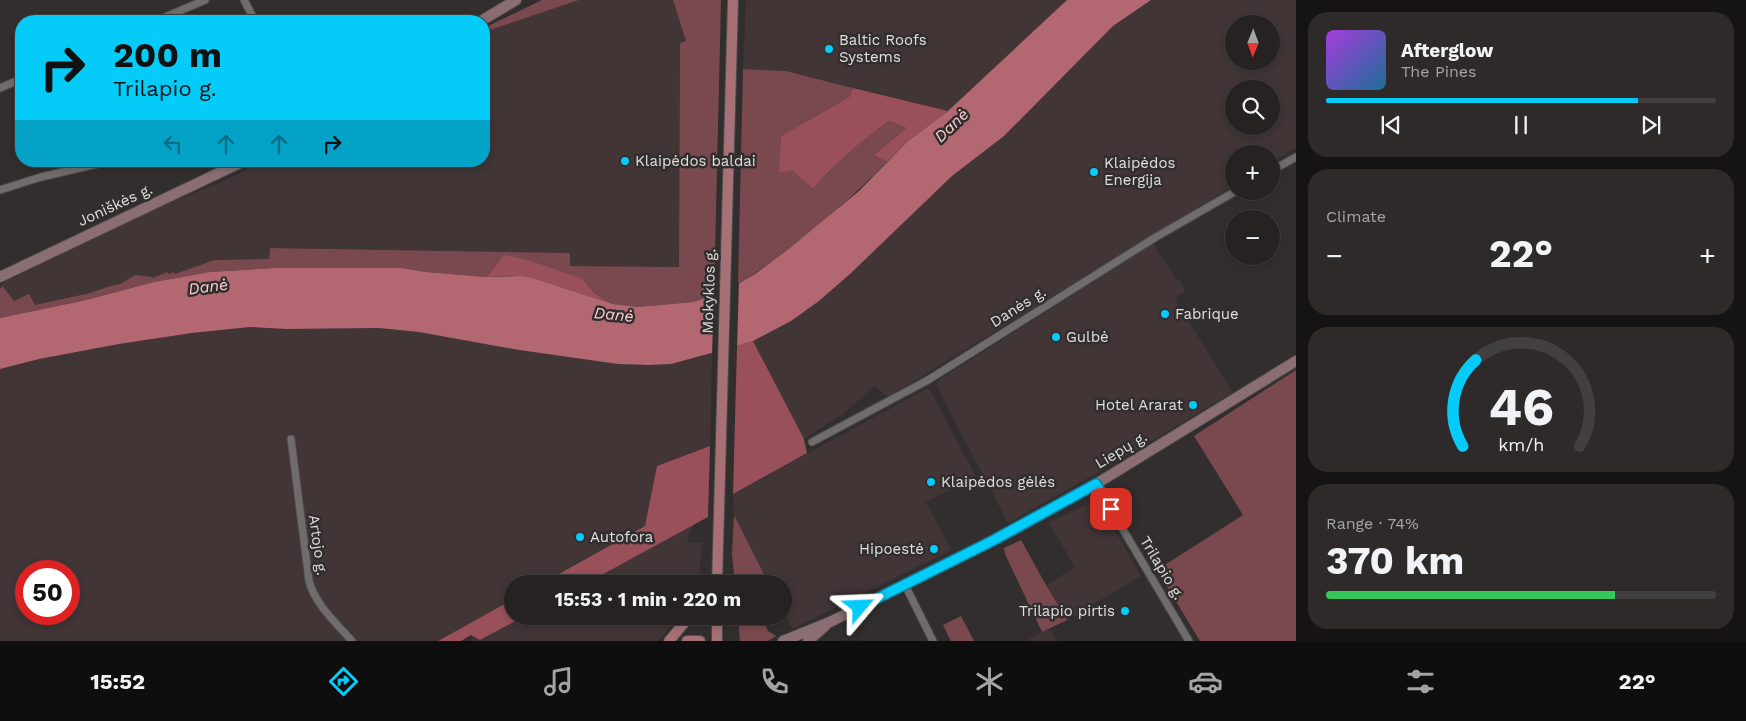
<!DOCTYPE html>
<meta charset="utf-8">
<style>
body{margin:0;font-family:"Work Sans",sans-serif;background:#2e2a2a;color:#f1f3f6;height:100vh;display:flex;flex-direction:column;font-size:19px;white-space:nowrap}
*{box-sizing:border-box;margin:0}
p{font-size:16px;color:#a4a4a5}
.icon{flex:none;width:28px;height:28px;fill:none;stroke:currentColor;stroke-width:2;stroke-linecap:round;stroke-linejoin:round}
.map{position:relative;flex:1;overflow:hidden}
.side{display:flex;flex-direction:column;gap:12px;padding:12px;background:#151313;width:450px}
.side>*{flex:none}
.top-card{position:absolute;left:15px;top:15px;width:475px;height:152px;border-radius:20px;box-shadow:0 2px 8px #0003,0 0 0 1px #423f40;background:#05cbf9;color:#111;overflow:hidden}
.needle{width:32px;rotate:181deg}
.fabs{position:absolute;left:1225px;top:15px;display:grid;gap:10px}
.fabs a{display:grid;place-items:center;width:55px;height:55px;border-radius:50%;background:#262222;box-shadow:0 2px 8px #0003,0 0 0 1px #423f40;font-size:25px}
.speed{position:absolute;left:15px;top:560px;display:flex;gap:10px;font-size:25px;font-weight:700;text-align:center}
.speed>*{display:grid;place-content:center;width:65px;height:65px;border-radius:50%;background:#262222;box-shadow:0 2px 8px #0003,0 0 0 1px #423f40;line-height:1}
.speed .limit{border:8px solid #d22;background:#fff;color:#111}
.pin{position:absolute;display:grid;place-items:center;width:42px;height:42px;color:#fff;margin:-21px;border-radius:10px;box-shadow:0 2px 8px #0006}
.me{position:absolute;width:55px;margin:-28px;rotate:64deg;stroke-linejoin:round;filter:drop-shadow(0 0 4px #0008)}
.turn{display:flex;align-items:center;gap:18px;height:105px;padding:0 15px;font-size:22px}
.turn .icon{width:65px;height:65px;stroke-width:2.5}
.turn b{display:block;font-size:35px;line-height:42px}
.lanes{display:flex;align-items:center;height:48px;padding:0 15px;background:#0003;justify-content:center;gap:25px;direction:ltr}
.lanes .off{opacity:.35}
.big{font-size:38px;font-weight:700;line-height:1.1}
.side .card{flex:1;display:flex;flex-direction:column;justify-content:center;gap:8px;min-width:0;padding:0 18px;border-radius:20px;background:#2e2a2a}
.side .dial{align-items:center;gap:0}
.dial svg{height:130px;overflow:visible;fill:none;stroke:#423f40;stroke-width:7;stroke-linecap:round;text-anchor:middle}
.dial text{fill:#f1f3f6;stroke:none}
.song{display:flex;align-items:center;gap:15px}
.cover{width:60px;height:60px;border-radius:8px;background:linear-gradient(135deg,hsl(280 70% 55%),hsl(200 70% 35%))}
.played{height:5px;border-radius:2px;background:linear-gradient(90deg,#05cbf9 80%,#423f40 80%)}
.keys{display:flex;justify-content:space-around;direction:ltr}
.heat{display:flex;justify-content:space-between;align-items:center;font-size:28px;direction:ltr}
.charge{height:8px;border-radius:4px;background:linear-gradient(90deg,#34c759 74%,#423f40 0)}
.trip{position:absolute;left:504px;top:575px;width:288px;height:50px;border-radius:25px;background:#262222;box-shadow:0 2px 8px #0003,0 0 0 1px #423f40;font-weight:700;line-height:50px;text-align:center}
.tabs{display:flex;height:80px;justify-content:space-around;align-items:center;background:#0f0e0e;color:#a4a4a5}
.tabs .icon{width:35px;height:35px}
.tabs .active{color:#05cbf9}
.tabs b{font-size:22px;color:#f1f3f6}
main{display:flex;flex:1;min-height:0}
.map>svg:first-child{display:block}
.built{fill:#413536;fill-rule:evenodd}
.green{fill:#7a494f}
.forest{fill:#99505a}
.water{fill:#b36771}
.pier{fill:#322e2e}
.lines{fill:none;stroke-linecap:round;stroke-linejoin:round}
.street-casing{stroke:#4d4a4a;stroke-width:9}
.secondary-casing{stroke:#4d4a4a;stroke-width:12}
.primary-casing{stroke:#4d4a4a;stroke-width:12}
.street{stroke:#716c6c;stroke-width:7}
.secondary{stroke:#8b6e71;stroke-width:10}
.primary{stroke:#a67076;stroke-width:10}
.route-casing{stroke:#0384a2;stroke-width:12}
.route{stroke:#05cbf9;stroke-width:9}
.poi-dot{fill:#05cbf9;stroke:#322e2e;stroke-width:2}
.labels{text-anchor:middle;stroke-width:5;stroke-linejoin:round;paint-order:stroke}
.poi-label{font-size:15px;fill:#e0dddd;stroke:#322e2e;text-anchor:start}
.street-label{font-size:15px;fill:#e0dddd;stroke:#322e2e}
.water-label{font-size:16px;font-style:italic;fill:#fccfd2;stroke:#322e2e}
</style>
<main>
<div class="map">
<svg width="1296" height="641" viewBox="0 0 1296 641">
<rect width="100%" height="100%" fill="#322e2e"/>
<g class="built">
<polygon points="579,0 673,0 686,41 680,43 679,267 569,266 569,253 270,248 270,259 213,260 175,274 174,272 168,275 167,272 153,279 135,275 120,284 110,286 90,293 35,305 14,301 1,284 153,210 226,180 263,161 484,161 484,32"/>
<polygon points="746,0 1067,0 948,111 786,71 743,69"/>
<path d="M1151,0H1296V148L1271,163V154H1234V185L888,397L875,386L843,414L804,439L753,341L791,321L819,301L850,274L952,176L1004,136L1113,26ZM1234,24H1271V61H1234ZM1234,89H1271V126H1234Z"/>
<polygon points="1153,244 1177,280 1179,280 1186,291 1176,297 1177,303 1233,392 1115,463 1008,523 937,387 937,381"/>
<path d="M250,327L286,329L379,328L419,332L519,350L618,364L648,365L671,364L712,352L710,446L657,466L645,526L541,584H512V600L438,641H0V369L39,359L119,344L192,333ZM26,571H69V614H26Z"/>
<polygon points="926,389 930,390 976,477 926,502 951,550 792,629 783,610 782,584 769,584 734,515 733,494"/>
<polygon points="1089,503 1097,505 1114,529 1141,576 1067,620 1046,585 1075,567 1049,523"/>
<polygon points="695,523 688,537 688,542 703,543 699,568 701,573 699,584 585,584"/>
<polygon points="525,616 681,616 658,641 473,641 471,635 480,640"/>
<polygon points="1049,629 1057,641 1029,641 1028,639"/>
</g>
<g class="green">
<polygon points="542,0 579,0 484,32 484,28"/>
<polygon points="673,0 721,0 714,295 693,302 638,307 613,304 594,293 583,279 504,256 487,277 426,272 400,268 275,268 210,272 154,282 86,300 0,318 0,288 2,287 1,284 14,301 29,294 35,305 90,293 110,286 120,284 135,275 152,277 153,278 167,272 168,274 174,272 175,274 214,260 269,259 270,248 570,253 570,266 679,267 680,43 686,41"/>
<path d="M743,69L786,71L853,88L849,97L781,136L780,173L792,169L813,189L852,147L890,121L906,128L874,155L887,162C842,208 791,249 738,285Z"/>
<polygon points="1296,370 1296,641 1200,641 1157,570 1243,515 1194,436"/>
<polygon points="734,515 769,584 735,584 732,554"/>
<polygon points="1021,540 1046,585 1067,620 1042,632 1005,554 1004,548"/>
<polygon points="738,616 762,616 768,631 776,636 768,641 740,641"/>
<polygon points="961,616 974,641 951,641 943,625"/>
</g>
<g class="forest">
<path d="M853,88L948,111L908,141L887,162L874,155L906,128L890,121C857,143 839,160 813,189L792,170L779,173L781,136L849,97Z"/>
<polygon points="504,255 528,260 583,279 594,293 613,304 533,278 507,276 487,277"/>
<polygon points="753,341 804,439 807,453 733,494 737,346"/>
<polygon points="710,446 708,517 585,584 541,584 645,526 657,466"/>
<polygon points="512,600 512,616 525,616 480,640 471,635 461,641 438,641"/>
</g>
<polygon class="water" points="1067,0 1151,0 1113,26 1004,136 952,176 850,274 819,301 791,321 753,341 737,346 671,364 648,365 618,364 519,350 419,332 379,328 286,329 250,327 192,333 119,344 39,359 0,369 0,318 86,300 154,282 210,272 275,268 401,268 426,272 487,277 521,276 533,278 613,304 638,307 693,302 727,291 755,274 791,247 859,191 908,141 948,111"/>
<polygon class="pier" points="739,282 737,349 712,355 714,293 726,289"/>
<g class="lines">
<defs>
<g id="street">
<polyline points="244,0 255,21"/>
<polyline points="156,21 205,0"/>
<polyline points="0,88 21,79"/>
<polyline points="1271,171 1296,157"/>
<polyline points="0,190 41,177 110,161"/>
<path d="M291,439L309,581C315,604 336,623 352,641"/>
<polyline points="812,442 928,380 1156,237 1236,191"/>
<polyline points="1096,484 1189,641"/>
<polyline points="905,585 933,641"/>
</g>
<g id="secondary">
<polyline points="481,21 516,0"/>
<polyline points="0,277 244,161"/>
<polyline points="783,641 830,622 1008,533 1096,484 1296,361"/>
<polyline points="808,641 825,626"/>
</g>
<g id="primary">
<polyline points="717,584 733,0"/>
<polyline points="717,616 717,641"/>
<polyline points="669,641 690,616"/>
<polyline points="687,641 700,641"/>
</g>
</defs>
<use href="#street" class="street-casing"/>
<use href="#secondary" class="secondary-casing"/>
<use href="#primary" class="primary-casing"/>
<use href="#street" class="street"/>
<use href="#secondary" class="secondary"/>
<use href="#primary" class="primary"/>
</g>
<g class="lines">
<defs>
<polyline id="route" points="860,607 992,541 1096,484 1111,509"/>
</defs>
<use href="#route" class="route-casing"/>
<use href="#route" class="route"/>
</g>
<g class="poi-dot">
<circle cx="829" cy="49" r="5"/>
<circle cx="625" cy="161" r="5"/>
<circle cx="1094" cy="172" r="5"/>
<circle cx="1165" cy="314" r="5"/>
<circle cx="1056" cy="337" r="5"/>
<circle cx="1193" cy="405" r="5"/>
<circle cx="931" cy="482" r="5"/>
<circle cx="580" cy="537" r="5"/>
<circle cx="934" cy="549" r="5"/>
<circle cx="1125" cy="611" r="5"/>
</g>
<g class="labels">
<g class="poi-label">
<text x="839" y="45">Baltic Roofs<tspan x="839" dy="17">Systems</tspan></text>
<text x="635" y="166">Klaipėdos baldai</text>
<text x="1104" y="168">Klaipėdos<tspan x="1104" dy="17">Energija</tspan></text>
<text x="1175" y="319">Fabrique</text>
<text x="1066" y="342">Gulbė</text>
<text x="1183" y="410" text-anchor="end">Hotel Ararat</text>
<text x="941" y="487">Klaipėdos gėlės</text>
<text x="590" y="542">Autofora</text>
<text x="924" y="554" text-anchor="end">Hipoestė</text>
<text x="1115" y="616" text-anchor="end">Trilapio pirtis</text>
</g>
<g class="street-label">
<text transform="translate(115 205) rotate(-25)" y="5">Joniškės g.</text>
<text transform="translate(709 291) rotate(-88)" y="5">Mokyklos g.</text>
<text transform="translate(1018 307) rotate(-32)" y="5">Danės g.</text>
<text transform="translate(1121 450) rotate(-31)" y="5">Liepų g.</text>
<text transform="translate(318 545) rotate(82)" y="5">Artojo g.</text>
<text transform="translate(1162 568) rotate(59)" y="5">Trilapio g.</text>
</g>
<g class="water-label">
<text transform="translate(951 125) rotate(-44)" y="6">Danė</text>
<text transform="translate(208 286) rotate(-7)" y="6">Danė</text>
<text transform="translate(614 314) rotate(6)" y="6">Danė</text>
</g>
</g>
</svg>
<div class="fabs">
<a><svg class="needle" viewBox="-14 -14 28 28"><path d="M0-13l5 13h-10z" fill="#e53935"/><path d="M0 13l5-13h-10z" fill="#a4a4a5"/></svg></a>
<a><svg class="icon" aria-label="search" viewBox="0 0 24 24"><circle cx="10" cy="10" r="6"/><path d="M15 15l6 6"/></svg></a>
<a>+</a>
<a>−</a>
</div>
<div class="speed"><div class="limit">50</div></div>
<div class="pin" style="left:1111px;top:509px;background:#d93025"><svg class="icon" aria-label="arrive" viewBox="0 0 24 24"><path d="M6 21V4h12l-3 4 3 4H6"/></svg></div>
<svg class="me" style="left:860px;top:607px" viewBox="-20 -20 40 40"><path d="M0-17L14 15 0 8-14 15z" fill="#05cbf9" stroke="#fff" stroke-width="4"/></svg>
<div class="trip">15:53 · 1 min · 220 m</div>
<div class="top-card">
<div class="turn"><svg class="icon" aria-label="right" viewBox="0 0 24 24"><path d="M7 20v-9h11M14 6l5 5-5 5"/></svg><div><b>200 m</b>Trilapio g.</div></div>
<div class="lanes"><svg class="icon off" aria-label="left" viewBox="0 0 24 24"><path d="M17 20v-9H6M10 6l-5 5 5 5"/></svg><svg class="icon off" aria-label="ahead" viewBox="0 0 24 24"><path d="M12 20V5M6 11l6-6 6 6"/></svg><svg class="icon off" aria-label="ahead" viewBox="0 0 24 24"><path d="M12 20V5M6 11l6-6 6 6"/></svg><svg class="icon" aria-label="right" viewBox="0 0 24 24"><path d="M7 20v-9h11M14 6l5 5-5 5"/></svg></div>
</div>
</div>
<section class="side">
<div class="card">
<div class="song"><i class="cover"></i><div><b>Afterglow</b><p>The Pines</p></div></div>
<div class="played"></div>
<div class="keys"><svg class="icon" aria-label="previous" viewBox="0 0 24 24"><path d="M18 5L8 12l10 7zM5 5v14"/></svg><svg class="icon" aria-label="pause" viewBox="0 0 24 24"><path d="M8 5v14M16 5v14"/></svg><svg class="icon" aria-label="next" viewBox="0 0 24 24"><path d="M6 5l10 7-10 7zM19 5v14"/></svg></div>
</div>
<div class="card"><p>Climate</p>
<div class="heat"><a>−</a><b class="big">22°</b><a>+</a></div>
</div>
<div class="card dial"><svg viewBox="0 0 100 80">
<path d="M14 69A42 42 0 1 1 86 69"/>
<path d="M14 69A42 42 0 0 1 22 16" stroke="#05cbf9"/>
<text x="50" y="56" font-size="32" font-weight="700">46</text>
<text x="50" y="72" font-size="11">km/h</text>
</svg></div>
<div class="card"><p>Range · 74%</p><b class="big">370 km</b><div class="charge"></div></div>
</section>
</main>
<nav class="tabs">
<b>15:52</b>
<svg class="icon active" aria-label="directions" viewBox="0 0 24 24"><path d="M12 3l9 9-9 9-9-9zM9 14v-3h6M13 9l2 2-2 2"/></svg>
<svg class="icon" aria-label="music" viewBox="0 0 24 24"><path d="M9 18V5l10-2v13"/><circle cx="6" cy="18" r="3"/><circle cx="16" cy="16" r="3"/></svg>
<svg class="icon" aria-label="phone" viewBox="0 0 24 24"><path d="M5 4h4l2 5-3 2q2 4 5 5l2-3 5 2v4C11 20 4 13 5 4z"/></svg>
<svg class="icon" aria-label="climate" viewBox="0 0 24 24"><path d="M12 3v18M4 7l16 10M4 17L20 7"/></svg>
<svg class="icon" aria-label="car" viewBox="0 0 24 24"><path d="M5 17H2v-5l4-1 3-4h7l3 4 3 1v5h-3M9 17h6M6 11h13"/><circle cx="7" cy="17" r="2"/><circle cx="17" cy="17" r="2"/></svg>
<svg class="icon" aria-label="filters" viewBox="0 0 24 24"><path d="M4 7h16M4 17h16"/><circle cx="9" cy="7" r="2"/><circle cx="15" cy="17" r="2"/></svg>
<b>22°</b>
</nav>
